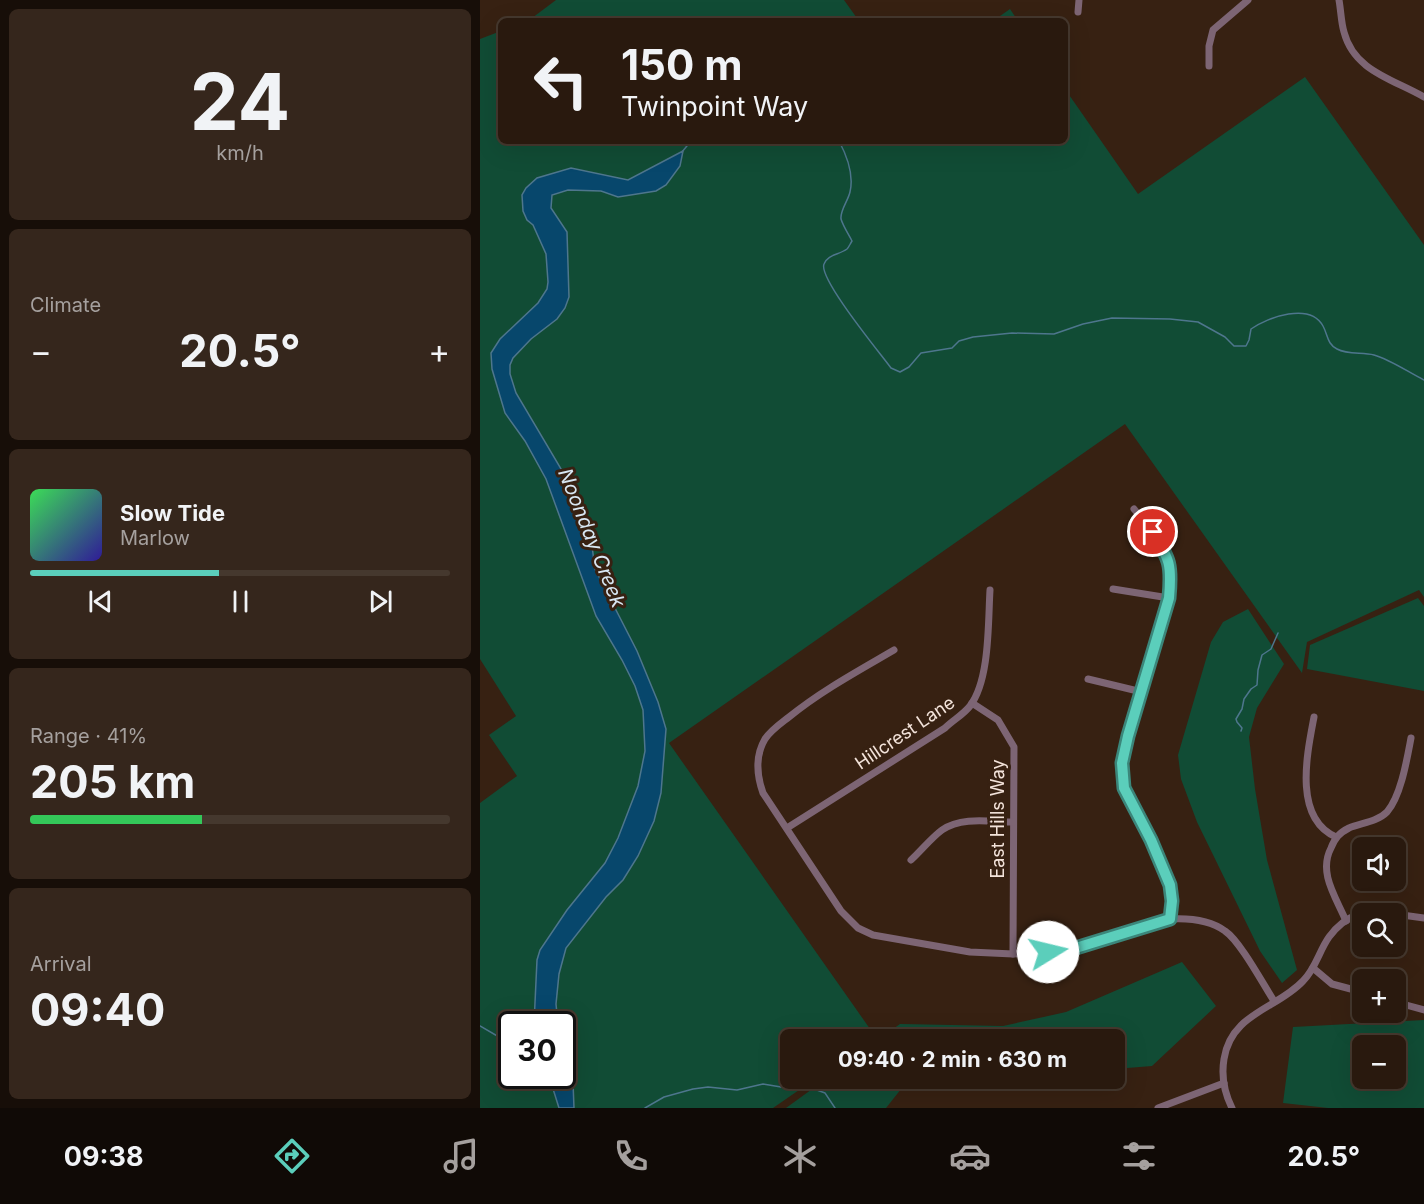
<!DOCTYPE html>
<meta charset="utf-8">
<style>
body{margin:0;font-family:Inter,sans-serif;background:#35261c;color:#f1f3f6;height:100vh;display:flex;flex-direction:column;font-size:22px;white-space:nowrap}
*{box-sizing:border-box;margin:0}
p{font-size:20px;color:#a5a09e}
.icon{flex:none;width:33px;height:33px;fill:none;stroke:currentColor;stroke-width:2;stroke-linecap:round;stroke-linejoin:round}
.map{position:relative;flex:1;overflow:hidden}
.side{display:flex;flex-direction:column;gap:9px;padding:9px;background:#170e08;width:480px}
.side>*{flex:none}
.top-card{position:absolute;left:18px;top:18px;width:570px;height:126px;border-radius:9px;box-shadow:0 6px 24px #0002,0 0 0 2px #45382e;background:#29190e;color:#f1f3f6;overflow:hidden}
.tools{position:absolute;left:872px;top:837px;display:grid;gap:12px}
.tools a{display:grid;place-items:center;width:54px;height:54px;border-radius:9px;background:#29190e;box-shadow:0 6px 24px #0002,0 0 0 2px #45382e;font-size:30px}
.speed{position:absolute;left:18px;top:1011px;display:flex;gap:12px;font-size:30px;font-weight:700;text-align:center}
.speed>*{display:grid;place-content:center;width:78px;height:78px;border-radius:50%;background:#29190e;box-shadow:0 6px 24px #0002,0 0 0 2px #45382e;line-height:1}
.speed .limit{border:3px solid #111;border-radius:9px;background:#fff;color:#111}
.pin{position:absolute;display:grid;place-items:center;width:51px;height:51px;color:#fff;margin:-26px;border:3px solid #fff;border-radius:50%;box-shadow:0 2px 6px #0007}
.me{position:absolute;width:66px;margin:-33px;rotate:81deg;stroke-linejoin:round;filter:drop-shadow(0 0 4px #0008)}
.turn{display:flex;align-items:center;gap:21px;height:126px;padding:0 24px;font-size:27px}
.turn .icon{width:78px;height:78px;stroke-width:2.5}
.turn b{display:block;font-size:42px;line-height:51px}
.big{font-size:45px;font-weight:700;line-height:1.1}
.side .widget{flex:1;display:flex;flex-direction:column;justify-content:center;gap:9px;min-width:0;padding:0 21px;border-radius:9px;background:#35261c}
.side .dial{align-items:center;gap:0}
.dial b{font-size:78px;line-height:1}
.song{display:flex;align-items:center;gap:18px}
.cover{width:72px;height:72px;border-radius:9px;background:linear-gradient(135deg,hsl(130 70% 55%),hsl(250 70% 35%))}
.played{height:6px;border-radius:3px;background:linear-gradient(90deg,#5bcebb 45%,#45382e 45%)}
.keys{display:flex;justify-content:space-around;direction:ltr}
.heat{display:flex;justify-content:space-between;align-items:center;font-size:33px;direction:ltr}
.charge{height:9px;border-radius:4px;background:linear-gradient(90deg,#34c759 41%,#45382e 0)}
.trip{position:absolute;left:300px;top:1029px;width:345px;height:60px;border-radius:9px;background:#29190e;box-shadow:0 6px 24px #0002,0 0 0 2px #45382e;font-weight:700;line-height:60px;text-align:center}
.tab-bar{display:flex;height:96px;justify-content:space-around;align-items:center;background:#100a06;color:#a5a09e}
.tab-bar .icon{width:42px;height:42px}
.tab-bar .active{color:#5bcebb}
.tab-bar b{font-size:27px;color:#f1f3f6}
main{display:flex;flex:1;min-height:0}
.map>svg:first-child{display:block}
.green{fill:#114c35;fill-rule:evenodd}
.water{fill:#07476c;stroke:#4e768d;stroke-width:1.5}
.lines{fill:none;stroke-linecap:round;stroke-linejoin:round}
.stream{stroke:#4e768d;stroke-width:1.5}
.minor{stroke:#7d6574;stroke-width:7}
.route-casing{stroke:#3b867a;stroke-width:15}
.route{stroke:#5bcebb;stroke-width:10}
.labels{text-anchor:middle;stroke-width:6;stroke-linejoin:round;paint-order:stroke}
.street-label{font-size:18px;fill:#f3e3da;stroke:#372112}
.water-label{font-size:20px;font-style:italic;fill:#d8e7f3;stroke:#372112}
</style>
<main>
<section class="side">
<div class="widget dial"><b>24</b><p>km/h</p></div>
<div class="widget"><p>Climate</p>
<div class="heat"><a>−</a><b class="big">20.5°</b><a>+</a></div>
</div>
<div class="widget">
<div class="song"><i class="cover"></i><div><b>Slow Tide</b><p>Marlow</p></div></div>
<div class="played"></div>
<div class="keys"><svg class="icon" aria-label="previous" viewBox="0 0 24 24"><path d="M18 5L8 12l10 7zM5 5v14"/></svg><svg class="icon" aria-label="pause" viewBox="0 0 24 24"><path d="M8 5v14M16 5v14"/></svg><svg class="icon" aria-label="next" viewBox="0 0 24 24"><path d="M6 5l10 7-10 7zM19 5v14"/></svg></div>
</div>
<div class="widget"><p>Range · 41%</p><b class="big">205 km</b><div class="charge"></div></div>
<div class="widget"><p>Arrival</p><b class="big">09:40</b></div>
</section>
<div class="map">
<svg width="944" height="1108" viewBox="0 0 944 1108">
<rect width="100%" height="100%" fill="#372112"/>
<g class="green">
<polygon points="76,0 364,0 379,21 48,21"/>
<polygon points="530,9 538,21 513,21"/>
<path d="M21,31V141H585V89L658,194L825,77L944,245V597L939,590L827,642L822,673L645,424L189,743L395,1036L390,1040H310V1078L335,1079L293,1108H0V803L37,776L9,735L36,716L0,659V39ZM32,1024H82V1076H32Z"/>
<polygon points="938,598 944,606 944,691 827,669 830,645"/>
<polygon points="768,609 804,664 777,708 769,737 775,789 787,860 817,970 802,983 780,951 717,822 701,779 698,755 731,642 743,622"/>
<polygon points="702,962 736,1006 672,1066 635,1069 634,1040 399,1039 420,1024 523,1026 586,1012"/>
<path d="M944,1020V1108H848L803,1103L813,1027ZM882,1046H915V1078H882Z"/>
<polygon points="346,1079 346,1078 429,1079 406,1108 306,1108"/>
</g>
<g class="water">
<polygon points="203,151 200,166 186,185 176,191 138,197 121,191 88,190 72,195 71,208 87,232 89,297 85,308 77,319 51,339 33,358 30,365 30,374 36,393 90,484 102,513 112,546 115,569 157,651 178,702 186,729 181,793 174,821 158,856 143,880 126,897 86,948 79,974 76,1004 78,1024 54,1024 57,960 60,950 87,910 125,863 138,838 158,786 165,751 163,710 155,686 142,660 116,616 66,479 45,441 25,413 12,369 11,353 20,339 58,303 67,289 68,282 66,254 53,225 47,220 43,211 42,195 46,188 57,178 91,168 148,180"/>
<polygon points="83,1041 93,1082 94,1108 79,1108 69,1076 82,1076"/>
</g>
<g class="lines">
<g class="stream">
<path d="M359,141C367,156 374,175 370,192C368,201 360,210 361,219C363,226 369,235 372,241C370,244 369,247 367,249C359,255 348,254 344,264C338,278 400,353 411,368L420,372L429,367L441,353L472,348L479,341L493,337L532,333L574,334L603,324L632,318L690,319L718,322L745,337L754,346H766L769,340L771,329C788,317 830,302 843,326C848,335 847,344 857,349C868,355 882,352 894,355C911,360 928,372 944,380"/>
<polyline points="202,152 211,141"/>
<polyline points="761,731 762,728 757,722 756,719 762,709 764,699 771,689 777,685 778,670 782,655 791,649 798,633"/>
<polyline points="0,1026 19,1037 32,1040"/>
<polyline points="165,1108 184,1097 213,1089 228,1087 257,1090 283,1084 301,1087 318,1085 326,1086 345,1093 355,1108"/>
</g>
<g class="minor">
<path d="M859,0C861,11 861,22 864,32C874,71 913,79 944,97"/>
<polyline points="598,12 599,0"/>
<polyline points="729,66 729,46 733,30 768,0"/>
<path d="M654,509C667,525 685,543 690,564C693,576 690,586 689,598C682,623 675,648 668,672C658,705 635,754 644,788C647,797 654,807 659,816C677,851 694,878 690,919"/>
<polyline points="633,589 689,598"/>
<path d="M414,650C378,671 341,691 309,717C300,724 291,730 285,739C275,756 277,776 283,793L361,911L378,928L393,935L490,952L533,954L586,951L690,919C708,918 730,920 745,931C760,941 783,984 794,1001"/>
<polyline points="608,679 662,692"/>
<polyline points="492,703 518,720 534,747 533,954"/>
<path d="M834,717C827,754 813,818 856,837"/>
<path d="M307,828L465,728C473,720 483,715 490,706C510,680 508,622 510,590"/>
<path d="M431,860C441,851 451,838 462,830C482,816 511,822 533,822"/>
<polyline points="915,914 944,918"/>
<path d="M866,921C856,897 838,873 851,848C855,838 859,833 869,828C881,823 897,822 907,812C921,796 927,759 931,738"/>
<polyline points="833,968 852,984 882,992"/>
<polyline points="915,1002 944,1010"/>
<polyline points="678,1108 744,1083"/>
<path d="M752,1108C744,1092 741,1077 744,1059C751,1013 797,1009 823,981C836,968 839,951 849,937C866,914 887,908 914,914"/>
</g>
</g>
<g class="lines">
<defs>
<path id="route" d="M568,952L586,951L690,919L692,901L690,885L671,840L644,788L642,763L648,736L689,598C692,565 690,560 673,532"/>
</defs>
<use href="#route" class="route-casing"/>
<use href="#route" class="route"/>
</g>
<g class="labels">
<g class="street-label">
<text transform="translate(425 733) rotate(-34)" y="6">Hillcrest Lane</text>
<text transform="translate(518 819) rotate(-90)" y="6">East Hills Way</text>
</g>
<g class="water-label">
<text transform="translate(112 538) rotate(68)" y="7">Noonday Creek</text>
</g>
</g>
</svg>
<div class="tools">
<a><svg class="icon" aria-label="sound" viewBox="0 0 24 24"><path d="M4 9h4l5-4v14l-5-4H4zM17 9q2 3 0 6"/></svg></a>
<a><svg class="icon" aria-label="search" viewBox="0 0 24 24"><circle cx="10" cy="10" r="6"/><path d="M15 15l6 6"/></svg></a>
<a>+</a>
<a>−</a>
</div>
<div class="speed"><div class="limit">30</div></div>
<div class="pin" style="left:673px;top:532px;background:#d93025"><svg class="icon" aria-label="arrive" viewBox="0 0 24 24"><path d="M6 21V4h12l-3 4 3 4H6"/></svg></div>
<svg class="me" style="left:568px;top:952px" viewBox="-20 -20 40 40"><circle r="19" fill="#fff"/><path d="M0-13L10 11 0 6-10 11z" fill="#5bcebb"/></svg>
<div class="trip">09:40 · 2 min · 630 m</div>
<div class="top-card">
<div class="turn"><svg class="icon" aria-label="left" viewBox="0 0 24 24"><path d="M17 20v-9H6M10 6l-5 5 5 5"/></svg><div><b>150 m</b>Twinpoint Way</div></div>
</div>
</div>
</main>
<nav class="tab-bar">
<b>09:38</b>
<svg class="icon active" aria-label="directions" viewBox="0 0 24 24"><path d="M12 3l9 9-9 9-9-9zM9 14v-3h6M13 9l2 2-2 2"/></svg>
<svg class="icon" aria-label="music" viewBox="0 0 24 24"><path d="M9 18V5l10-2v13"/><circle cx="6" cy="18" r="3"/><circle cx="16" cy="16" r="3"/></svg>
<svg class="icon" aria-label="phone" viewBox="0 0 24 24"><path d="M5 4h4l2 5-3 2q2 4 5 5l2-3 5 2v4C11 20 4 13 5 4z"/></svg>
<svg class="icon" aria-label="climate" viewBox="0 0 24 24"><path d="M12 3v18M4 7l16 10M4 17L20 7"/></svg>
<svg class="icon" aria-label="car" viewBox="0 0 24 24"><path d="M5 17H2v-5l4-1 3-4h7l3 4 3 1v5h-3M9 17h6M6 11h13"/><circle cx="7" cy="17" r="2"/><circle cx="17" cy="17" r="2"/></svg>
<svg class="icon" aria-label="filters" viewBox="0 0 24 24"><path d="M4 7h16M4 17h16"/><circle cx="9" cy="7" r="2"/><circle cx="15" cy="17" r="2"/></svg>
<b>20.5°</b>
</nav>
